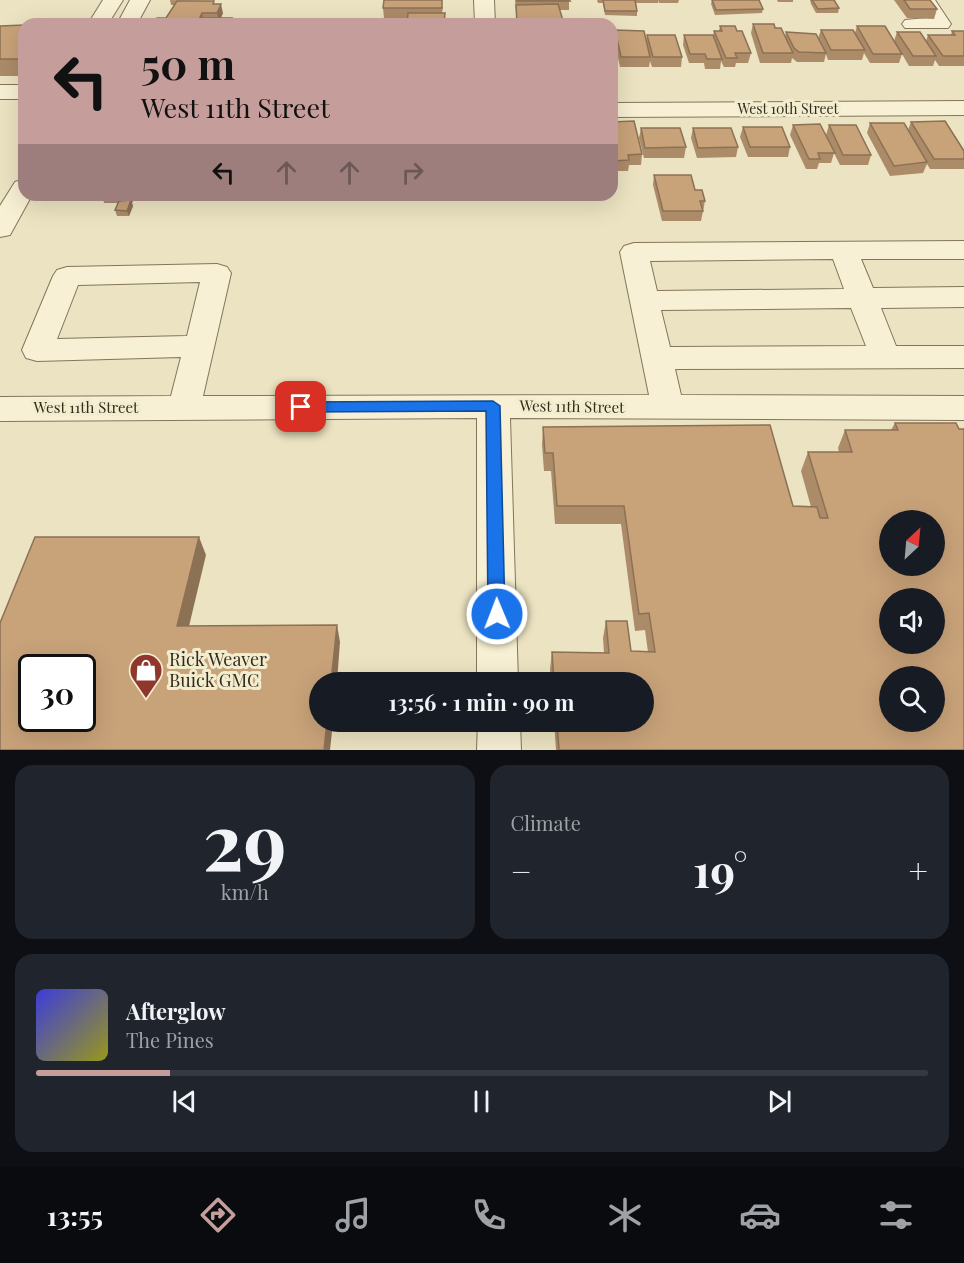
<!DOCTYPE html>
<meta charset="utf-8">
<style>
body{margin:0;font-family:"Playfair Display",serif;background:#20242c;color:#f1f3f6;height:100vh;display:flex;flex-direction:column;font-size:22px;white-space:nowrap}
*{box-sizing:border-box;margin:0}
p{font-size:20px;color:#9ea1a6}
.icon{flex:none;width:33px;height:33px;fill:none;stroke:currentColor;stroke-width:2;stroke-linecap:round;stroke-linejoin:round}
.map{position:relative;height:750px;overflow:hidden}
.side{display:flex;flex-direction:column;gap:15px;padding:15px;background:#0d0f14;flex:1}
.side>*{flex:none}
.hud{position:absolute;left:18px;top:18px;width:600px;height:183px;border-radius:18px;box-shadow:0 6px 24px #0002;background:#c59e9c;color:#111;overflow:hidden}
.needle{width:39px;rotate:26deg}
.tools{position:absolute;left:879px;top:510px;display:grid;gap:12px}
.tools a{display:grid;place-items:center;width:66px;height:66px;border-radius:50%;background:#171b24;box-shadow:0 6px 24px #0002;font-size:30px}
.speed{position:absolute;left:18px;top:654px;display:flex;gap:12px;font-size:30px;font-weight:700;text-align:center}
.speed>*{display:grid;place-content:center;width:78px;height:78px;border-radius:50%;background:#171b24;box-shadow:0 6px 24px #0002;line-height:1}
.speed .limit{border:3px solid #111;border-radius:9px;background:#fff;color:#111}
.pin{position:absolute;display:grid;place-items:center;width:51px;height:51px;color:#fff;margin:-26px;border-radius:12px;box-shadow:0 3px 9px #0006}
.me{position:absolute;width:66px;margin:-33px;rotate:359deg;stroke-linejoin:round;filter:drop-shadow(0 0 4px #0008)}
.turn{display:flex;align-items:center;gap:21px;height:126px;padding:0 24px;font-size:27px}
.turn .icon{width:78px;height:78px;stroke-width:2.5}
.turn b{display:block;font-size:42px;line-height:51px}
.lanes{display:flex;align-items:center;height:57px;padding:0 24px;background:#0003;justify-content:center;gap:30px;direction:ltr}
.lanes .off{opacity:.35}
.big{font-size:45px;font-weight:700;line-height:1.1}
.side .tile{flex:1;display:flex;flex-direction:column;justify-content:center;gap:9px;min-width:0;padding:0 21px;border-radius:18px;background:#20242c}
.side .dial{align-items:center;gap:0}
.dial b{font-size:78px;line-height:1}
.song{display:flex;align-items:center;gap:18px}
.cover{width:72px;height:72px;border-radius:9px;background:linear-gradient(135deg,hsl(240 70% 55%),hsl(60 70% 35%))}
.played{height:6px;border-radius:3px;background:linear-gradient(90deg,#c59e9c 15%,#363941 15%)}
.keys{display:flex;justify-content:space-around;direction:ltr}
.heat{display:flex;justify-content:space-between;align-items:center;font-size:33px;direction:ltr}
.side .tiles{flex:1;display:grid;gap:15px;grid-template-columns:1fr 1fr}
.tile:last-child{grid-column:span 2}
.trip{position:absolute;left:309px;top:672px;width:345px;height:60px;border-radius:30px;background:#171b24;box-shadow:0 6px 24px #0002;font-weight:700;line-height:60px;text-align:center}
.tab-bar{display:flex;height:96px;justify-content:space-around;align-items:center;background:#090b0e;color:#9ea1a6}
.tab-bar .icon{width:42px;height:42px}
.tab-bar .active{color:#c59e9c}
.tab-bar b{font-size:27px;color:#f1f3f6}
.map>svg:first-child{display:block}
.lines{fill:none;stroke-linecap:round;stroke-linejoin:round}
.minor-casing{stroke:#84755a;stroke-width:2}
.minor{fill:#f7f0d4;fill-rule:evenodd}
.wall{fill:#ac8b68}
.shaded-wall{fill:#8c7155}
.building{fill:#c8a279;stroke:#8c7155;stroke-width:1.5;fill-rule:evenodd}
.route{fill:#1a73e8;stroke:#114b97;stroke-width:1.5}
.labels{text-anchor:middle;stroke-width:6;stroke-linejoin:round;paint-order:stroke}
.far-street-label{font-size:14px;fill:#342b1d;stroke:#f3edd0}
.street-label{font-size:15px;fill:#342b1d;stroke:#f3edd0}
.near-poi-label{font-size:18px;fill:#342b1d;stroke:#f3edd0;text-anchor:start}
</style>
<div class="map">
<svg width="964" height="750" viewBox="0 0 964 750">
<rect width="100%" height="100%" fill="#ebe3c1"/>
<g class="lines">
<defs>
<g id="minor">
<polygon points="103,0 123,0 108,24 88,24"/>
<polygon points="130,0 150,0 137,24 117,24"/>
<polygon points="474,0 494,0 495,24 475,24"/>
<polygon points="915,0 935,0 951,24 948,28 905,28 902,24 905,20 927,18"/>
<rect x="0" y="85" width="24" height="14"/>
<polygon points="964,101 964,115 612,117 612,103"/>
<polygon points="24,179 24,195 32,195 10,235 0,237 0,206 15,182"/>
<path d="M964,241V259H861L873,288L964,287V307L881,308L896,346H964V368L675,369L681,395L964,396V420L510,418L518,682H477V418L0,421V397L171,396L181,357L37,361L26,358L22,350L53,276L57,270L67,267L217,264L227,267L231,273L203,396L649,395L620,252L624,246L634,243ZM833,259L844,289L657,291L650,261ZM200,282L187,336L57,339L78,285ZM851,308L866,346L670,347L661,310Z"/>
<polygon points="478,722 520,722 521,750 477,750"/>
</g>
</defs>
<use href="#minor" class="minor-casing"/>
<use href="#minor" class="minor"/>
</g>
<g class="wall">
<polygon points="170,0 214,1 214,4 223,13 221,18 233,23 232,24 154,24 166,18 174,5 171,5"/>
<polygon points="515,0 569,0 569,10 559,10 564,24 517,24"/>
<polygon points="597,0 679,0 678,3 659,3 658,0 658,3 636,3 637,11 637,16 605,15 603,3 598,3"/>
<polygon points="712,0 763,9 762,13 715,15 711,4"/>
<polygon points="777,0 793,0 793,2 778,2"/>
<polygon points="810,0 834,0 839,8 838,13 816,13 811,4"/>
<polygon points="894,0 930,0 937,9 934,19 907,18"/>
<polygon points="443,7 442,13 408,18 384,18 383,8"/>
<polygon points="753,24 775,28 785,37 786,32 818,38 821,30 855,33 857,26 894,41 897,32 926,41 928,35 951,35 952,31 964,31 964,66 939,66 935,60 933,66 909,66 902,54 899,63 870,63 864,53 862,60 828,60 826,54 824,62 797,62 792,58 791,63 760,63 751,33"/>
<polygon points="24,25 24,76 0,76 0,26"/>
<polygon points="720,26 737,31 751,53 748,63 736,63 735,67 724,67 721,61 720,69 705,69 704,63 689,63 683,45 684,35 713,36 714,31 719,31"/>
<polygon points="615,30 646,41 647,35 682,57 681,67 652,67 650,61 649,67 620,67 614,40"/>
<polygon points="612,122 642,154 641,165 629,165 628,171 612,171"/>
<polygon points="911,122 964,151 964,169 930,169 927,164 923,173 890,176 867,133 870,123 908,130"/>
<polygon points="793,125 826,135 829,125 871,155 868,165 840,165 834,153 831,163 819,163 817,169 806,169 790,135"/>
<polygon points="743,127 790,147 788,157 748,157 740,137"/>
<polygon points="641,128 686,147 684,158 644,158 639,138"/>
<polygon points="693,128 738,147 736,157 697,158 691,138"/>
<polygon points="654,175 695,190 705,201 701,221 662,221 653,185"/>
<polygon points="104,195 135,195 132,203 133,206 129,216 117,216 115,210 118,203 104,203 103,198"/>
<rect x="529" y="195" width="30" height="2"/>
<polygon points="895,423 956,423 964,750 556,750 554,722 644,722 644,682 551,682 550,669 552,652 604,653 603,638 606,621 631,651 648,652 645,630 635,631 621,524 555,524 551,471 544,471 542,445 543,427 793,506 811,507 801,471 808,452 839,452 838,448 845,430 891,430"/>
</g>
<g class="shaded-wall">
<polygon points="221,4 223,13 219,22 217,13"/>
<polygon points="202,13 204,22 203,24 197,24"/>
<polygon points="132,195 135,195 132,203 133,206 129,216 127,211 131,201 130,198"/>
<polygon points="199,537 206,555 185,643 177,626"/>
<polygon points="337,625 340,642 337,682 331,682"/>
<polygon points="327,722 333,722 330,750 324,750"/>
</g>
<g class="building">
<polygon points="384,0 442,0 442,8 383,8"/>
<polygon points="517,0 569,0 570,1 517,1"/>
<polygon points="603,0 635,0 637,11 605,11"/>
<polygon points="712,0 759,0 763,9 716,10"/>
<polygon points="812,0 834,0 839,8 818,9"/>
<polygon points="904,0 930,0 937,9 910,9"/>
<polygon points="177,1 214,1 213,4 221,4 217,13 202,13 197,24 154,24 157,18 166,18"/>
<polygon points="558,4 564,24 517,24 516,5"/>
<polygon points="408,13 445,13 444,24 407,24"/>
<polygon points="203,18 232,18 229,24 200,24"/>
<polygon points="240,19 272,19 271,24 238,24"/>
<polygon points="592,22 605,22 605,24 593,24"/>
<polygon points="753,24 774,24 775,28 781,28 793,53 763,53"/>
<polygon points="24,25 24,59 0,59 0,26"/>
<polygon points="720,26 735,26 737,31 742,31 751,53 735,53 737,58 726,58 714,31 722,31"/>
<polygon points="857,26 885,26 902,54 873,54"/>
<polygon points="615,30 644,31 650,57 621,57"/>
<polygon points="821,30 853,30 865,50 831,50"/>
<polygon points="952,31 964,31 964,56 943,56 928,35 955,35"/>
<polygon points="786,32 816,34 826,53 799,52 794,48"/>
<polygon points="897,32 920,32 936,56 913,56"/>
<polygon points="647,35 675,35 682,57 653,57"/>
<polygon points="684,35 713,35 722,59 707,59 705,54 690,54"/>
<polygon points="634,121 642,154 628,155 629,160 613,161 612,157 612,122"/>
<polygon points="945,121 964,151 964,159 934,159 911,122"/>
<polygon points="870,123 904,123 927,162 894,166"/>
<polygon points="820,124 835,153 818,153 820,159 809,159 793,125"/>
<polygon points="829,125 856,125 871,155 843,155"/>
<polygon points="743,127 782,127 790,147 750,147"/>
<polygon points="641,128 680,128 686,147 645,148"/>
<polygon points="693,128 731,128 738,147 698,148"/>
<polygon points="654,175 691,175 695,190 702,190 705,201 700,201 703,211 663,211"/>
<polygon points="104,195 132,195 130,198 103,198"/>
<polygon points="131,200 127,211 115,210 119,201"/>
<path d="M895,423H956L959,429H964V750H559L557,722H644V682H554L552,652L609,653L606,621H627L631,651L655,652L649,613L639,614L624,506H557L553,453H545L543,427L770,425L793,506L817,507L820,518H828L808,452H852L845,430H898ZM890,520H934V566H890ZM890,598H934V644H890ZM890,676H934V722H890Z"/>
<path d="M35,537H199L177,626L337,625L331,682H320V722H327L324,750H0V623ZM32,668H82V718H32Z"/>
</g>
<polygon class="route" points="493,401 500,406 505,614 503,619 497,621 491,619 488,614 486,411 301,412 294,407 301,402"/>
<defs>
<symbol id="shop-pin" viewBox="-11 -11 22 30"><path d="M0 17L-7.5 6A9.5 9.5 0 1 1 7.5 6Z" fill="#8f372d" stroke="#f3edd0"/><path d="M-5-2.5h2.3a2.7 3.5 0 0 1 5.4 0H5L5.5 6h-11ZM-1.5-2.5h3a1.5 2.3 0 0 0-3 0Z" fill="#fff"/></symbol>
</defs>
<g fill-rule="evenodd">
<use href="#shop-pin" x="127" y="651" width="38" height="52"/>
</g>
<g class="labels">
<g class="far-street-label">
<text x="788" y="114">West 10th Street</text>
</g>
<g class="street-label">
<text transform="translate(572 407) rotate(1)" y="5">West 11th Street</text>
<text x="86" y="413">West 11th Street</text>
</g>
<g class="near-poi-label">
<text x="169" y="666">Rick Weaver<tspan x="169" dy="21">Buick GMC</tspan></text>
</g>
</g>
</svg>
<div class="tools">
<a><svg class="needle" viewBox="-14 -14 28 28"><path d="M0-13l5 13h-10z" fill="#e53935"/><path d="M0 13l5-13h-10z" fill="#9ea1a6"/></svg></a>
<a><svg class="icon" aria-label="sound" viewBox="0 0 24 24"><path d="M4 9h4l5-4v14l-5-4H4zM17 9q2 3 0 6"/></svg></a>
<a><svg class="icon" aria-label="search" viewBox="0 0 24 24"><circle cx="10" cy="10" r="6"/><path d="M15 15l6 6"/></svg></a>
</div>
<div class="speed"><div class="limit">30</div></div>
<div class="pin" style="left:301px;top:407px;background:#d93025"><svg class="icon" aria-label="arrive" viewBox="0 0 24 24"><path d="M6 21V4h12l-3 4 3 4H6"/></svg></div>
<svg class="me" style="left:497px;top:614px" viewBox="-20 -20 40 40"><circle r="17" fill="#1a73e8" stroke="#fff" stroke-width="3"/><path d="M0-11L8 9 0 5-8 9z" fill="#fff"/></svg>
<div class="trip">13:56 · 1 min · 90 m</div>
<div class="hud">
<div class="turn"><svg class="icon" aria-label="left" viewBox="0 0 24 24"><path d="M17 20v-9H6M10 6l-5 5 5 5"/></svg><div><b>50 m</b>West 11th Street</div></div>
<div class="lanes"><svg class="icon" aria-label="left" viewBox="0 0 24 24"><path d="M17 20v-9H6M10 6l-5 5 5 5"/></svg><svg class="icon off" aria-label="ahead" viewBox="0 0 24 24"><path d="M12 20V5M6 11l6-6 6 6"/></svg><svg class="icon off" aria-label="ahead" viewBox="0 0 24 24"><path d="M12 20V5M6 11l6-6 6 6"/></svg><svg class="icon off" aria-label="right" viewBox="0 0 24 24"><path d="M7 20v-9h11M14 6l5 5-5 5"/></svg></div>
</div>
</div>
<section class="side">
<div class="tiles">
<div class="tile dial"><b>29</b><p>km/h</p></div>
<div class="tile"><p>Climate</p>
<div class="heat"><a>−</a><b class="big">19°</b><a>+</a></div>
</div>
<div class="tile">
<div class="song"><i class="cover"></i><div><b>Afterglow</b><p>The Pines</p></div></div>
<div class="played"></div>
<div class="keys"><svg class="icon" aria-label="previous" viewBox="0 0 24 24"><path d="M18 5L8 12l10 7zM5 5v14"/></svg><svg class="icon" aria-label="pause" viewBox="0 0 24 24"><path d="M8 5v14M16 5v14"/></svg><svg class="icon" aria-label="next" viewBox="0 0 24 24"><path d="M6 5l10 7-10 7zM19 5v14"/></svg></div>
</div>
</div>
</section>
<nav class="tab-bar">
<b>13:55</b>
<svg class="icon active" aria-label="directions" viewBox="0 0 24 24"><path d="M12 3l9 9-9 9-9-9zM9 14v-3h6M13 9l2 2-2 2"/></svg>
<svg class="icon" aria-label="music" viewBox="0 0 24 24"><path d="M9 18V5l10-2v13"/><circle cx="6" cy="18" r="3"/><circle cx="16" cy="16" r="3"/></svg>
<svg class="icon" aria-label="phone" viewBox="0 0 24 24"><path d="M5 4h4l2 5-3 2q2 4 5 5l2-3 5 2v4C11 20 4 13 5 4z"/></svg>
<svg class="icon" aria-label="climate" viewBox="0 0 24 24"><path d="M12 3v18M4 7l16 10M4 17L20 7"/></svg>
<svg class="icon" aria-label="car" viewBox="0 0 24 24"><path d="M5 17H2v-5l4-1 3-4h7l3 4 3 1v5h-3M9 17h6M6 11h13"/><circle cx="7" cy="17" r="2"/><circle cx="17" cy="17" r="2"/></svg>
<svg class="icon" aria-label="filters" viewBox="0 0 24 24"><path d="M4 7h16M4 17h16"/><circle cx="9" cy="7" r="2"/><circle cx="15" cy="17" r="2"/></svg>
</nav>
